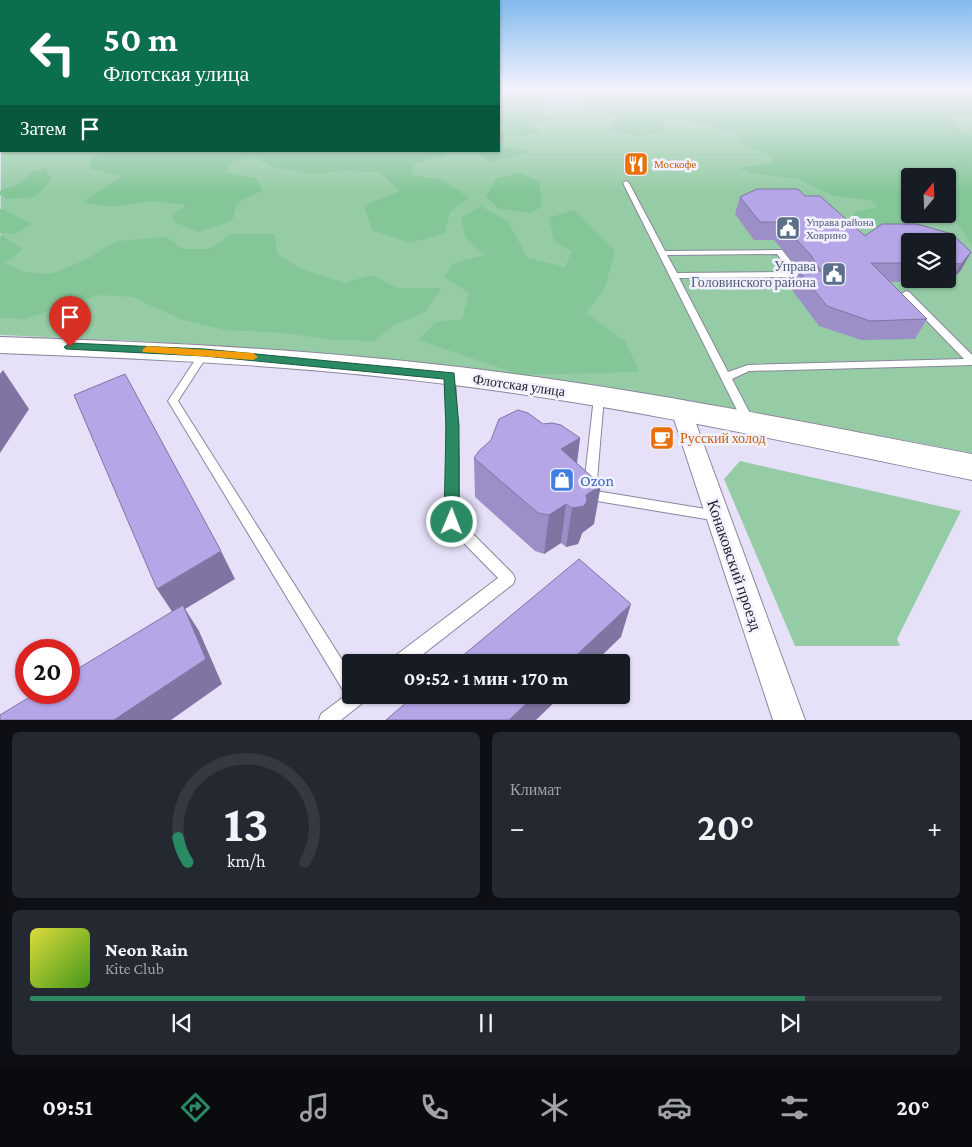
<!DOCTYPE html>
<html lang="ru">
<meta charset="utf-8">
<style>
body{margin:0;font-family:"Crimson Pro",serif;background:#242831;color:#f1f3f6;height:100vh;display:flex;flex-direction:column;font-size:19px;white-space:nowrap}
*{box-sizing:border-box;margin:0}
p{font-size:16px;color:#9ea1a6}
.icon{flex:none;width:28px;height:28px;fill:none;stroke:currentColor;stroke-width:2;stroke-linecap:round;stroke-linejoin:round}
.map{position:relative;height:720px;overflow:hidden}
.details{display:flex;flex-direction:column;gap:12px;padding:12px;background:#0d0f14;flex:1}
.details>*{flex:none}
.hud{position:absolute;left:0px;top:0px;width:500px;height:152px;box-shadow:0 1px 4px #0004;background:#0b6e4f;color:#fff;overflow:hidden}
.needle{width:32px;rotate:19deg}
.fabs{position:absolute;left:901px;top:168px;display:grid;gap:10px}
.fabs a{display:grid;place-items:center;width:55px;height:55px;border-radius:5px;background:#171b24;box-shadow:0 1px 4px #0004;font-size:25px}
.speed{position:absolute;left:15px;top:639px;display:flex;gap:10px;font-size:25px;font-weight:700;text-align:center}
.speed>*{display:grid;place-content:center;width:65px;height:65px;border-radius:50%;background:#171b24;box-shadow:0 1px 4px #0004;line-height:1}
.speed .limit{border:8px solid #d22;background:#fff;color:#111}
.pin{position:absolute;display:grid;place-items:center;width:42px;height:42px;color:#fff;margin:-51px -21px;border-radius:50% 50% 50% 0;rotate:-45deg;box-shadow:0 0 5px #0007}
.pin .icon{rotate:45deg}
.me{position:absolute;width:55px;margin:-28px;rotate:1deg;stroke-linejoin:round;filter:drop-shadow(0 0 4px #0008)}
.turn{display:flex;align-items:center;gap:18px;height:105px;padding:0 20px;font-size:22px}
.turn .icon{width:65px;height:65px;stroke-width:2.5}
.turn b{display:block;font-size:35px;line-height:42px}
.then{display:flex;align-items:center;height:48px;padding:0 20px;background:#0003;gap:10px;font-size:19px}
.big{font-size:38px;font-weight:700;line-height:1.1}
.details .widget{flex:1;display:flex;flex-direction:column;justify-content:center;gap:8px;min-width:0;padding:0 18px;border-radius:8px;background:#242831}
.details .dial{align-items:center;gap:0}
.dial svg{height:130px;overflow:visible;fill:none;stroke:#363941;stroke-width:7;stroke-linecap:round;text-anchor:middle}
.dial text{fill:#f1f3f6;stroke:none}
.song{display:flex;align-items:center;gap:15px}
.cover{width:60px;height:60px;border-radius:8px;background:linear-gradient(135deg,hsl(60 70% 55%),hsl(100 70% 35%))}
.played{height:5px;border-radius:2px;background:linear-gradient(90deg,#298a63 85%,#363941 85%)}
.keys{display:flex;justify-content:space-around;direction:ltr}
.heat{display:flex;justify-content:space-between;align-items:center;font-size:28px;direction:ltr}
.details .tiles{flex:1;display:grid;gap:12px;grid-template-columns:1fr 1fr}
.widget:last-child{grid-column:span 2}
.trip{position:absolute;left:342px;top:654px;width:288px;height:50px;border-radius:5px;background:#171b24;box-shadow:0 1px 4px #0004;font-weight:700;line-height:50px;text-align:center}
.menu{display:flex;height:80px;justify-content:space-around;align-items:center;background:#090b0e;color:#9ea1a6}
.menu .icon{width:35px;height:35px}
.menu .active{color:#298a63}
.menu b{font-size:22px;color:#f1f3f6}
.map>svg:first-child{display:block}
.green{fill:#95cca5;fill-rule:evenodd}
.forest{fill:#85c699}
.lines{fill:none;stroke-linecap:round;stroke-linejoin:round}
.lane-casing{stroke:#8a869c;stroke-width:2}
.street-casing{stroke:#8a869c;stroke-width:2}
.secondary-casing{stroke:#8a869c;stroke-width:2}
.primary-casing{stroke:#8a869c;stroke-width:30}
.lane{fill:#fff;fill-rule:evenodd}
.street{fill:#fff;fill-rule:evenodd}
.secondary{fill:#fff;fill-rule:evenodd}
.primary{stroke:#fff;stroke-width:28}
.wall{fill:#9c8fc7;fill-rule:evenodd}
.shaded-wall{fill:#7f74a2}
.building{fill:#b5a6e7;stroke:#7f74a2}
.route{fill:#298a63;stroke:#1b5a40}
.slow{fill:#f59e0b}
.labels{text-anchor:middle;stroke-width:5;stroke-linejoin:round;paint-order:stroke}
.far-food-label{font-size:11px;fill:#c56008;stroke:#f3f0ff;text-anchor:start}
.far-service-label{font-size:11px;fill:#4e5e75;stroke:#f3f0ff;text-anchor:start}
.service-label{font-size:14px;fill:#4e5e75;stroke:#f3f0ff;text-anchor:end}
.street-label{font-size:14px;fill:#211f28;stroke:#f3f0ff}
.food-label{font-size:14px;fill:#c56008;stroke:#f3f0ff;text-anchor:start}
.near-shop-label{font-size:16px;fill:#366cbe;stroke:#f3f0ff;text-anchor:start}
.near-street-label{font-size:16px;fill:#211f28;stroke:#f3f0ff}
</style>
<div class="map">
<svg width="972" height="720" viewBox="0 0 972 720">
<rect width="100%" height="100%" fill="#e6e1f9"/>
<g class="green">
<path d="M499,91H972V453C799,421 627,386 452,366C302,348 151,341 0,335L1,141V151H499ZM910,176H948V214H910ZM910,241H948V279H910Z"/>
<polygon points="740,461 961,511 897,639 900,646 795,646 724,479"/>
</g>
<g class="forest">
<polygon points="499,91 535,91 548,98 541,113 552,119 534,123 539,134 504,137 503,146 529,152 490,162 474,151 499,151"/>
<path d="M596,91H947L972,95V115L951,117L957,130L972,137V246L951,214H944H948V176H910V214H931C899,233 889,241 854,219V212L877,207L870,200L834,196L798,179L750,173L738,168L773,162L774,158C764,151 752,150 742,145L740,135C716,125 691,119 666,121L662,133L640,136L615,132L611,127L618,119L614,115L590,112L578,100L584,94Z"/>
<polygon points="109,151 447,151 446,156 416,163 410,175 443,180 469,198 450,212 445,233 410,243 372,230 364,206 400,191 380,172 342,171 314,174 273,167 257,159 234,161 226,172 255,178 263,190 237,203 232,221 198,232 175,222 171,216 186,205 151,201 111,207 83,202 122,176 91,169 90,157"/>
<polygon points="45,168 52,179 35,197 7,199 0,195 0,191 21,183 32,172"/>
<polygon points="520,173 539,181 542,206 532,213 499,209 486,196 497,178"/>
<polygon points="481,206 508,222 528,258 565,267 572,251 554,242 549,218 574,210 615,251 605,288 586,313 626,342 639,372 521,375 418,340 436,322 462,319 469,293 444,277 454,263 485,255 466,239 461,218"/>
<polygon points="0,209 2,209 33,224 15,234 0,233"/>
<polygon points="232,234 275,234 277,253 299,268 345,283 371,275 398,288 442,288 424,313 394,325 375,341 333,340 283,333 225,330 183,320 132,297 100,295 24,319 0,318 0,236 3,236 23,249 5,263 24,272 51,274 83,261 117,241 166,237 183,249 209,249"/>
</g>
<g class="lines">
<defs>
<g id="lane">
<polygon points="0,101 1,102 1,104 0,105"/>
<path d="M626,181L629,183L665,251L779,250H782L801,274L797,277L679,278L728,372L748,365L964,359L903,296L902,294L906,291L909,292L972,355V365L749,371L732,379L755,423L753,426H745L623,183ZM777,254L791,272L677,273L667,255Z"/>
<polygon points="204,350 209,353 178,401 351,674 351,695 367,695 365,701 341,720 319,720 321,714 346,695 168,401 201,351"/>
<polygon points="450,373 455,376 459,459 459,520 513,574 515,579 513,584 413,662 393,662 395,656 498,578 447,526 445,522 447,459 445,376"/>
<polygon points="599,393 603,394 604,397 596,491 718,511 723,512 725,516 723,520 718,521 585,499 583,495 594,397 595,394"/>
</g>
<polygon id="street" points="681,403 688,405 691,410 805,720 773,720 671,410 674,405"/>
<path id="secondary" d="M0,337C164,342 328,350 491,371C653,391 812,424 972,454V480C813,447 653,412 492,390C329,367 164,359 0,353Z"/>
<polyline id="primary" points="0,130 1,129"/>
</defs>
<use href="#lane" class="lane-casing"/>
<use href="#street" class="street-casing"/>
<use href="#secondary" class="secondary-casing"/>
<use href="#primary" class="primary-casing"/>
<use href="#lane" class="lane"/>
<use href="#street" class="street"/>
<use href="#secondary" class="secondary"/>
<use href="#primary" class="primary"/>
</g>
<g class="wall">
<path d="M757,189H798L805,196H820L865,236L882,224H917L952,234L971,252L961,270L950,282H890L927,319L915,339L861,340L819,326L792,290L799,271H801L774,240H754L735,214L740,197ZM910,241H948V279H910Z"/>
<polygon points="543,424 580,438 577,463 594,524 582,533 580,539 578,544 566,547 561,543 544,554 535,551 475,497 474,458"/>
</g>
<g class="shaded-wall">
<polygon points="971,252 961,270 950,282 961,264"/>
<polygon points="3,370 29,409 0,453 0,374"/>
<polygon points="580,438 575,477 561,449"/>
<polygon points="601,485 594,524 582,533 580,539 578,544 566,547 572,508 586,495"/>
<polygon points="566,504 561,543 544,554 549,515"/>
<polygon points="221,551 235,579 185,609 199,631 222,684 171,720 114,720 175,616 157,589"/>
<polygon points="631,604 621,637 595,662 569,662"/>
<polygon points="535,695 562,695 536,720 509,720"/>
</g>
<g class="building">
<polygon points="757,189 798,189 805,196 820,196 865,236 882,224 917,224 952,234 971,252 961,264 948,263 948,241 910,241 910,263 871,263 927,319 870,321 827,306 799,271 821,271 810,254 780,222 760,222 740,197"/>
<polygon points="125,374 221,551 157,589 74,395"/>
<polygon points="518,410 528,413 543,424 552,423 561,425 580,438 561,449 601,485 586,495 587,501 584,506 572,508 566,504 549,515 538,513 474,458 479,451 491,440 499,419"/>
<polygon points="579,559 631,604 569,662 455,662"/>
<polygon points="183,605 206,659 114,720 0,720 0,715 38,692 69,692 69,674"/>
<polygon points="415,695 535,695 509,720 386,720"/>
</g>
<linearGradient id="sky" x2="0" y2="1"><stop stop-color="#83baee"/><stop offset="0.47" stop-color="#f4f2fc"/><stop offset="1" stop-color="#f4f2fc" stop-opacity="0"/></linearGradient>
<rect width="972" height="192" fill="url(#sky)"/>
<polygon class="route" points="70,343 204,349 454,373 459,426 459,522 457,527 452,529 446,527 444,522 446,426 444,379 204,356 66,349 64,347"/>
<polygon class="slow" points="147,346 253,353 258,357 253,360 143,352 142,350"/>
<defs>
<symbol id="restaurant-square" viewBox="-11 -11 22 22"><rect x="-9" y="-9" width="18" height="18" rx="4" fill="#e8710a" stroke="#f3f0ff"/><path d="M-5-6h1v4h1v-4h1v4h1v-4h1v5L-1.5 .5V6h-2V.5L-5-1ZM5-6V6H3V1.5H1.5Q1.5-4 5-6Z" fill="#fff"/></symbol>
<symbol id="civic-square" viewBox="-11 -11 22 22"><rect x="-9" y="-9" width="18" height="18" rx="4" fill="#5c6f8a" stroke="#f3f0ff"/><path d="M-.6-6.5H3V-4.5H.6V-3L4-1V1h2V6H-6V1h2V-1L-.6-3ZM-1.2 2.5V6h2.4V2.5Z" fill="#fff"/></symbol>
<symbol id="cafe-square" viewBox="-11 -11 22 22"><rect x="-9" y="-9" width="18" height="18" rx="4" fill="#e8710a" stroke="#f3f0ff"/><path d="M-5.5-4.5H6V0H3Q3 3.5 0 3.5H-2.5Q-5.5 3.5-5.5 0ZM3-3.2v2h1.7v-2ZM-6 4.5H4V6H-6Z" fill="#fff"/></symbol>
<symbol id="shop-square" viewBox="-11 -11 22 22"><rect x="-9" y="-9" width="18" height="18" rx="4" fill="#3f7fe0" stroke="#f3f0ff"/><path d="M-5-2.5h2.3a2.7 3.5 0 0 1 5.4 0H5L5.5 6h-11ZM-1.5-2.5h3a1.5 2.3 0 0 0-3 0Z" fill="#fff"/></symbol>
</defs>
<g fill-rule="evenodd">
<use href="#restaurant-square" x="622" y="150" width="28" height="28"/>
<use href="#civic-square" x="774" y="214" width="28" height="28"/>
<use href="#civic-square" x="820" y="260" width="28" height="28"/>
<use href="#cafe-square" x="648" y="424" width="28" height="28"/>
<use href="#shop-square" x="548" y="466" width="28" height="28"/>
</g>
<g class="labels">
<g class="far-food-label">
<text x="654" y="168">Москофе</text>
</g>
<g class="far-service-label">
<text x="806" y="226">Управа района<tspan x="806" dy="13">Ховрино</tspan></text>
</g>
<g class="service-label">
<text x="816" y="271">Управа<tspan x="816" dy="16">Головинского района</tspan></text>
</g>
<g class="street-label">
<text transform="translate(519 385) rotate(8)" y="5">Флотская улица</text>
</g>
<g class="food-label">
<text x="680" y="443">Русский холод</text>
</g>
<g class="near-shop-label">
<text x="580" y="486">Ozon</text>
</g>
<g class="near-street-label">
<text transform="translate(735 565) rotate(71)" y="6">Конаковский проезд</text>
</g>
</g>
</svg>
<div class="fabs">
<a><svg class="needle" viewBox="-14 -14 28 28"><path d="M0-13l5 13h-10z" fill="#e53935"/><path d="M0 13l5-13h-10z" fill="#9ea1a6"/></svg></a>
<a><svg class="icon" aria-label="layers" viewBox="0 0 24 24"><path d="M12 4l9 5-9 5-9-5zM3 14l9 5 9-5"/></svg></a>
</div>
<div class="speed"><div class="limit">20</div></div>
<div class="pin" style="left:70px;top:347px;background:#d93025"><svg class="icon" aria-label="arrive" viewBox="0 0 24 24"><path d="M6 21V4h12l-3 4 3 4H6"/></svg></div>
<svg class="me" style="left:452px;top:522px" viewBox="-20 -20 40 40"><circle r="17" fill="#298a63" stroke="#fff" stroke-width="3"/><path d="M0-11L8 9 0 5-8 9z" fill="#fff"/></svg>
<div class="trip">09:52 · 1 мин · 170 m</div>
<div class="hud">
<div class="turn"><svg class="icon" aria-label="left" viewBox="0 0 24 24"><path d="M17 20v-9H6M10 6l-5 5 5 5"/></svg><div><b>50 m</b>Флотская улица</div></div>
<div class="then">Затем<svg class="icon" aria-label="arrive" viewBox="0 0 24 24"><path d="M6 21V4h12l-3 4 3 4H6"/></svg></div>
</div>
</div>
<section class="details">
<div class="tiles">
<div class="widget dial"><svg viewBox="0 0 100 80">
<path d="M14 69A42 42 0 1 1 86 69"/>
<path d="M14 69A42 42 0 0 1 8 54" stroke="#298a63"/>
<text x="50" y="56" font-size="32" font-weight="700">13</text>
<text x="50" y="72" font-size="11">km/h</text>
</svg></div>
<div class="widget"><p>Климат</p>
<div class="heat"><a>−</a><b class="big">20°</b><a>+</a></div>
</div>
<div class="widget">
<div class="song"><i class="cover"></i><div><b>Neon Rain</b><p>Kite Club</p></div></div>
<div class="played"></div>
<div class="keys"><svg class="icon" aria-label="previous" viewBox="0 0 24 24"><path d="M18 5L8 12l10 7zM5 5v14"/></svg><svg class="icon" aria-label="pause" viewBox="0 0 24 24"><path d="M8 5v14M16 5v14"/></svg><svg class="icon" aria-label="next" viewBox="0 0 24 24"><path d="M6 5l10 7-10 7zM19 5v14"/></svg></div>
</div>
</div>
</section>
<nav class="menu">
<b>09:51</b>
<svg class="icon active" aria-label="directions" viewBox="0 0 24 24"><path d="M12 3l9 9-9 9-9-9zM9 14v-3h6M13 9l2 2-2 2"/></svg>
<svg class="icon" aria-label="music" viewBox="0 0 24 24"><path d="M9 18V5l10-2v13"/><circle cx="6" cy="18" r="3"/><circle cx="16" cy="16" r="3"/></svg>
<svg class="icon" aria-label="phone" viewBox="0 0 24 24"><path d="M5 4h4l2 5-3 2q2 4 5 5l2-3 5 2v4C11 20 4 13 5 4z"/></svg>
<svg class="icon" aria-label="climate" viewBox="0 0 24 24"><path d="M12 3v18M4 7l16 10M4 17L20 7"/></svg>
<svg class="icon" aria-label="car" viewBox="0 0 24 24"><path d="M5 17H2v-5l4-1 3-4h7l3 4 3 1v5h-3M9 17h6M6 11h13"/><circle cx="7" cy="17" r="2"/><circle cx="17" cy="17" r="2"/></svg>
<svg class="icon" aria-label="filters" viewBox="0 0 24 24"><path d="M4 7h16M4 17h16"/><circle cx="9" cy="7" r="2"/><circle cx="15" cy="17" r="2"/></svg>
<b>20°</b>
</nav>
